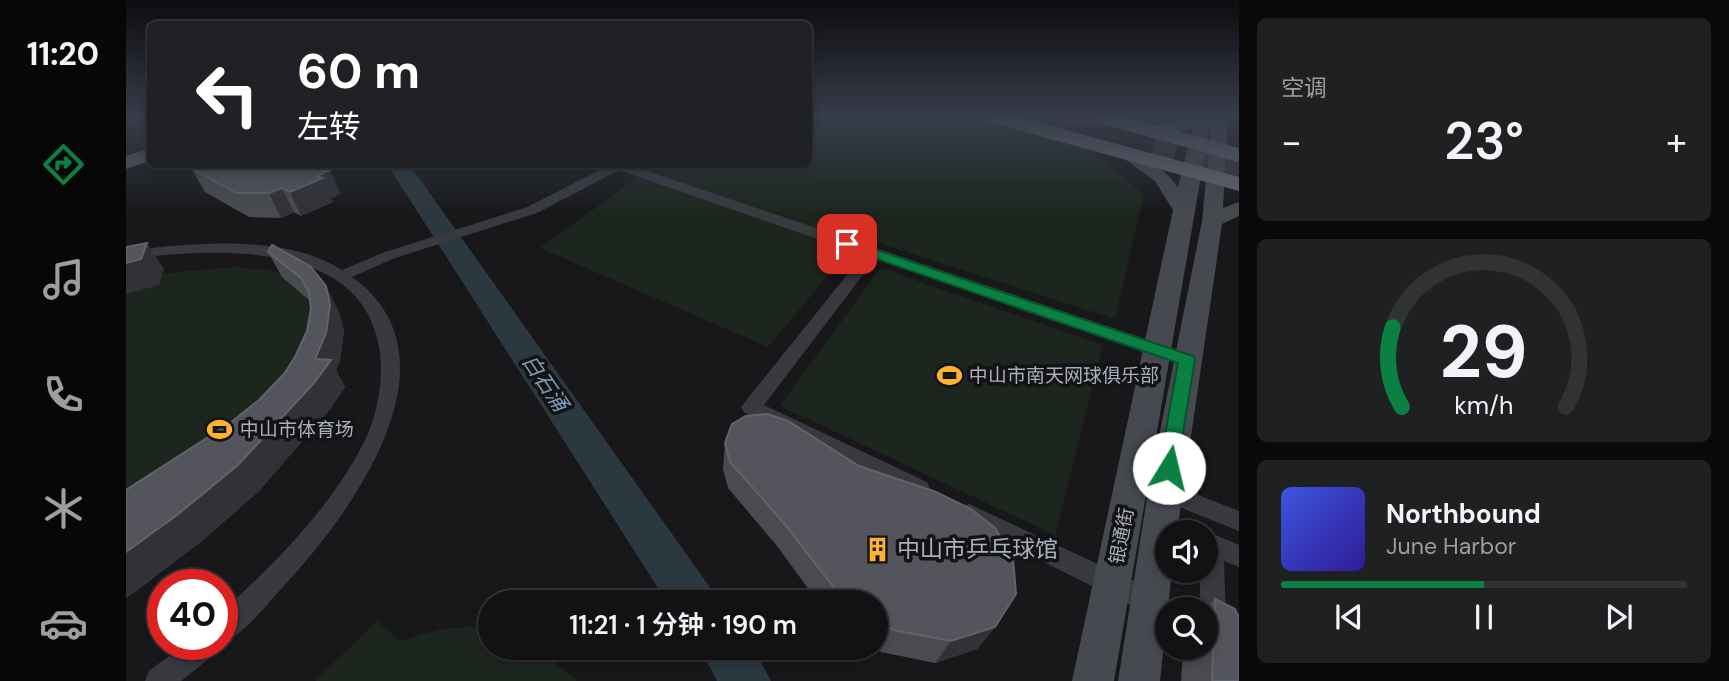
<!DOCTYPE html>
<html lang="zh">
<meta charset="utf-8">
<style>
body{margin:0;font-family:"DM Sans","Noto Sans SC",sans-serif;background:#1f2022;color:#f1f3f6;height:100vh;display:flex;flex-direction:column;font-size:26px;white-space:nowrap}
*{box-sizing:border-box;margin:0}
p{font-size:23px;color:#9c9ea0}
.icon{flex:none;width:38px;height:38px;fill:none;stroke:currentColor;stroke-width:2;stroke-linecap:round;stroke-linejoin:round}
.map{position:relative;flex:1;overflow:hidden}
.side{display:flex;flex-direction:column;gap:18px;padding:18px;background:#0a0a0b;width:490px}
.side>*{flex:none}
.banner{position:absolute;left:21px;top:21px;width:665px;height:147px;border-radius:10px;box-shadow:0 4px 10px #0003,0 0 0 2px #313234;background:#202124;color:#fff;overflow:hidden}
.controls{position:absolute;left:1029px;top:520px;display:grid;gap:14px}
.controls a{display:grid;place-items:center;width:63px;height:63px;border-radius:50%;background:#121214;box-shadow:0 4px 10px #0003,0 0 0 2px #313234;font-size:35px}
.speed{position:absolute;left:21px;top:569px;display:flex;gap:14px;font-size:35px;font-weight:700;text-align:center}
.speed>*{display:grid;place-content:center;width:91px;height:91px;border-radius:50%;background:#121214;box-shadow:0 4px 10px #0003,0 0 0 2px #313234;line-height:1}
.speed .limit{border:10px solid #d22;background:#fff;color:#111}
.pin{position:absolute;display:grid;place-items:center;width:60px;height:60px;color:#fff;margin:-30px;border-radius:14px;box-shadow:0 4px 10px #0006}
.me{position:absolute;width:77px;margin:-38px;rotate:9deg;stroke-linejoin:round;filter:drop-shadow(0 0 5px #0008)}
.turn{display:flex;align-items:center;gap:24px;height:147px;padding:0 35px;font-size:32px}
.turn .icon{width:91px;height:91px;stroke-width:2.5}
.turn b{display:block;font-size:49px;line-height:60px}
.big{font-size:52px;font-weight:600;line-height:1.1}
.side .card{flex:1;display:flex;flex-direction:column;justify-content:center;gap:10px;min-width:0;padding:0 24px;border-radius:10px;background:#1f2022}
.side .dial{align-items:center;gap:0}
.dial svg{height:182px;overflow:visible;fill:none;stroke:#313234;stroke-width:7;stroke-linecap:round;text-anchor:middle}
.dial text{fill:#f1f3f6;stroke:none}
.song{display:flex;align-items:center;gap:21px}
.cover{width:84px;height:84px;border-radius:10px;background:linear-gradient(135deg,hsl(230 70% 55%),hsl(250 70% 35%))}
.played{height:7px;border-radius:4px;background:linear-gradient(90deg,#0b8043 50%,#313234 50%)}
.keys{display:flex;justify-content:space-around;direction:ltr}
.heat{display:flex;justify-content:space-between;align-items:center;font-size:38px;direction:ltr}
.trip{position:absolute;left:352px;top:590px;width:410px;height:70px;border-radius:35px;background:#121214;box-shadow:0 4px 10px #0003,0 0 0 2px #313234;font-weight:600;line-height:70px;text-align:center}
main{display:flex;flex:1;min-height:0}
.menu{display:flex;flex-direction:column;width:126px;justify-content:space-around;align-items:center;background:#070708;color:#9c9ea0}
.menu .icon{width:49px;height:49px}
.menu .on{color:#0b8043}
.menu b{font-size:32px;color:#f1f3f6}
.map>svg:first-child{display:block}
.green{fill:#1d261e}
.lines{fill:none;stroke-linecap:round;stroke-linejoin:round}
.river{fill:#2c3840;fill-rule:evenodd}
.highway-tunnel{stroke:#35363b;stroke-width:23;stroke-dasharray:23 11;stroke-linecap:butt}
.street{fill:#393a40;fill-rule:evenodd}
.secondary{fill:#464950;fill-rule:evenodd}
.primary{fill:#54575f;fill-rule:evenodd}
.highway{fill:#646872;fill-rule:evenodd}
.wall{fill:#494b50}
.shaded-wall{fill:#313236}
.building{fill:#54555c;stroke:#61636b;stroke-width:2}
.route{fill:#0b8043;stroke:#07532c;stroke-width:2}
.labels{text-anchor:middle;stroke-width:7;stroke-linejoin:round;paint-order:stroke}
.poi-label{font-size:19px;fill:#a9afbc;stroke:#131316;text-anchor:start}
.street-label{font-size:19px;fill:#a9afbc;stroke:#131316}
.water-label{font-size:21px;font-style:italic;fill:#7d9fba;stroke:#131316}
.near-poi-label{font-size:23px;fill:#a9afbc;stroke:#131316;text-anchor:start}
</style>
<main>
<nav class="menu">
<b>11:20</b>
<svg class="icon on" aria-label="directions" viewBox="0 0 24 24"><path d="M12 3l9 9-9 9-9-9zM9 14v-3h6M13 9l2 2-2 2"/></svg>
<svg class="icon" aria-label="music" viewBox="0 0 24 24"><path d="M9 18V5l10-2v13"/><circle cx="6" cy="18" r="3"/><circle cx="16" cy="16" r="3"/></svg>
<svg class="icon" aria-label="phone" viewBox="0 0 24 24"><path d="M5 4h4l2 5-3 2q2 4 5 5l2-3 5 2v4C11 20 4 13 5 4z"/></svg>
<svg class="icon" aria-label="climate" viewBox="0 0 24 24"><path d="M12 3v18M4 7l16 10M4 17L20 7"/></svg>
<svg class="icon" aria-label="car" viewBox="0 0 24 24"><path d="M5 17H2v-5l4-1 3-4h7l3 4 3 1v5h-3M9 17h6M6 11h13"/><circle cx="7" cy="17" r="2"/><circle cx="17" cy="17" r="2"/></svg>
</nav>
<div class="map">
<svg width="1113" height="681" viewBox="0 0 1113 681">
<rect width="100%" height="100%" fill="#18181b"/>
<g class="green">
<polygon points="683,118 851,118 961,147 1018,194 989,319 734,237 642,347 414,248 528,165 682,164"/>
<polygon points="107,267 143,270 173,278 213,312 218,331 214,360 204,385 204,409 133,491 77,540 0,598 0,277"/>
<polygon points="754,268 977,345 929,535 654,406"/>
<polygon points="251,621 274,641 314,629 358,626 364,628 364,648 410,648 451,681 189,681"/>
</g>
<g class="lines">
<g class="river">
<polygon points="261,164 283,164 583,586 590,602 541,602"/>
<polygon points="574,648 627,648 645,681 591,681"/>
</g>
<polyline class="highway-tunnel" points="1027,148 1113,172"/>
<g class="street">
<path d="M486,164H500L1067,355L1070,360L1067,365H1055L749,259L638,405L801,482L804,489L801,496L793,498L618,412L615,407L737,255L493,170L411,213L269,258L226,277C341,359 222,518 155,589C138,607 119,634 96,643V612C151,561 208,505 241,436C252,411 257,380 254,353C240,236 84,249 0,259V251C64,243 159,233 216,270L259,252L401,207Z"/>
<polygon points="1039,482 1113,511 1113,531 1031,498 1028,491 1031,484"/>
<polygon points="843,504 1032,592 1036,601 1032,610 1023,614 1014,610 835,521 832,514 835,507"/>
<polygon points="1080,531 1113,545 1113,567 1098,561 1100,617 1113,623 1113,650 1080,634 1080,609 1074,609 1074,570 1080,570 1078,532"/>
<polygon points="59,644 94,644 90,653 55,681 19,681 23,671"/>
</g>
<g class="secondary">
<path d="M1059,118H1085L988,681H946L1047,210L1029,181L989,152L992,148C1010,144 1042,173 1052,187L1067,127C1053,134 1029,141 1018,131L1020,127L1047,124Z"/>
<polygon points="1086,118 1102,118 1097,208 1113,202 1113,216 1096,224 1051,532 1041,532 1041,570 1046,570 1034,681 992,681 1022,491 1076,221"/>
</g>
<polygon class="primary" points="24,148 24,161 0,169 0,156"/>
<g class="highway">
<polygon points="860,118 895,118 1113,177 1113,191 863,122"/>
<polygon points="967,118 1002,118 1113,148 1113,162 970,122"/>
</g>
</g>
<g class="wall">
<polygon points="65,168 204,170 214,194 205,198 207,202 175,216 168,212 155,218 123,217 79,192"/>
<polygon points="146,245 213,312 218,331 214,360 210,370 219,387 204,409 133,491 77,540 6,594 104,423 133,400 158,374 169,357 181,331 185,309 184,301 156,277 142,252"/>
<polygon points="599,443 869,627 851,649 809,663 755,652 748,648 749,648 749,602 692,602 651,546 602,488 597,469"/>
<polygon points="1089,599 1113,681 1055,681 1057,648 1080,648 1080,609 1076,609"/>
</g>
<g class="shaded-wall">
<polygon points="204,170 214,194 205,198 207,202 175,216 164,192 191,176"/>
<polygon points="156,188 168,212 155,218 143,193"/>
<polygon points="21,243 38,269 33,285 0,294 0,263"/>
<polygon points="200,286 213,312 218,331 214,360 210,370 219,387 204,409 133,491 77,540 0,598 0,552 189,359"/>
<polygon points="869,627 851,649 809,663 825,641"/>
</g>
<g class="building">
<polygon points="75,164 194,164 204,170 191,176 197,178 164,192 156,188 143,193 110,193 65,168"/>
<polygon points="21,243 15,259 0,263 0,247"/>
<polygon points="146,245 184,266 200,286 204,305 200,333 189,359 205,360 188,383 112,465 51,515 0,552 0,490 104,423 133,400 158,374 169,357 181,331 185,309 183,293 175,278 142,252"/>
<polygon points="641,414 662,421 733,466 810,492 845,509 869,528 887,558 890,594 869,627 825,641 767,630 749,618 749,602 724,602 713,594 656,521 604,462 599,443 606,424 620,416"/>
<polygon points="1089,599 1109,609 1111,614 1113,615 1113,681 1086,681"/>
</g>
<linearGradient id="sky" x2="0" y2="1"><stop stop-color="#0d0d0f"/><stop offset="0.55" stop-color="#373d4a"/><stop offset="1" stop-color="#373d4a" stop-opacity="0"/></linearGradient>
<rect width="1113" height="214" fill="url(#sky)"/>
<polygon class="route" points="721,240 1067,356 1069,360 1050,474 1043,477 1036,474 1033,468 1052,363 716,247 714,244"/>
<defs>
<symbol id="stadium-bare" viewBox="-9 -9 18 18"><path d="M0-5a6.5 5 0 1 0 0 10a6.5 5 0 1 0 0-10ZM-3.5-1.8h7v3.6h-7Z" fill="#ffb22c" stroke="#131316" stroke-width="2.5" paint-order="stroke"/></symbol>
<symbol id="building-bare" viewBox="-9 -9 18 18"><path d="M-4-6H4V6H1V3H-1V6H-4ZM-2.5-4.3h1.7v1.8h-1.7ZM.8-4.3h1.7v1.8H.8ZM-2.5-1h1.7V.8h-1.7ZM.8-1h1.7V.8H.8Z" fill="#ffb22c" stroke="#131316" stroke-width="2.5" paint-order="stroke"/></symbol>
</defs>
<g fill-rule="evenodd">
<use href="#stadium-bare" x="806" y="358" width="35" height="35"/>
<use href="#stadium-bare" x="76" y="412" width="35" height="35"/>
<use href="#building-bare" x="734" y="532" width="35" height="35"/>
</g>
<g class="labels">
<g class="poi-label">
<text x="843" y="382">中山市南天网球俱乐部</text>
<text x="114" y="436">中山市体育场</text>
</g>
<g class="street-label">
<text transform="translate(995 536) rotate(-79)" y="7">银通街</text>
</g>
<g class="water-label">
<text transform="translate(419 383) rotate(56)" y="7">白石涌</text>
</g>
<g class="near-poi-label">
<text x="771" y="557">中山市乒乓球馆</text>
</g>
</g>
</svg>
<div class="controls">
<a><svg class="icon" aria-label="sound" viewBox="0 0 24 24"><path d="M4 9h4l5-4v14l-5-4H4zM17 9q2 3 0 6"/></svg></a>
<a><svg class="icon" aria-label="search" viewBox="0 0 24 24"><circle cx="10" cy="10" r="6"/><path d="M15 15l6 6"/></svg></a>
</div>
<div class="speed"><div class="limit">40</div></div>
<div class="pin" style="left:721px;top:244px;background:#d93025"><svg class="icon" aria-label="arrive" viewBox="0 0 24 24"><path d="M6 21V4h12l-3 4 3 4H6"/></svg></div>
<svg class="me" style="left:1043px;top:468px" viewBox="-20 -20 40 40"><circle r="19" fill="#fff"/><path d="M0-13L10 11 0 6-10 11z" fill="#0b8043"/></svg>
<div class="trip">11:21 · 1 分钟 · 190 m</div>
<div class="banner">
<div class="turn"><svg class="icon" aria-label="left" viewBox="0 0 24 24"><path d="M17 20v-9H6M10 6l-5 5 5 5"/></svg><div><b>60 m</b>左转</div></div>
</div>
</div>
<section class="side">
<div class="card"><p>空调</p>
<div class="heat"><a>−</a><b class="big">23°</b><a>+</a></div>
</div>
<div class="card dial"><svg viewBox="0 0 100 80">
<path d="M14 69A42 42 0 1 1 86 69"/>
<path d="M14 69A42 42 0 0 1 10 34" stroke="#0b8043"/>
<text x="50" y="56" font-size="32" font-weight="700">29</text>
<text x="50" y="72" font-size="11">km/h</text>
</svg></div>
<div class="card">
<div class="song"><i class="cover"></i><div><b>Northbound</b><p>June Harbor</p></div></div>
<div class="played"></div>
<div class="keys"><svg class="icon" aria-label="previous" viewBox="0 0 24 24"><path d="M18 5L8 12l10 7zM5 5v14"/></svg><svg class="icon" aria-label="pause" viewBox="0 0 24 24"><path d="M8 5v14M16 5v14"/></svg><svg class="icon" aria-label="next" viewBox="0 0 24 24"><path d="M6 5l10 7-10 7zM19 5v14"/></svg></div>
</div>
</section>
</main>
